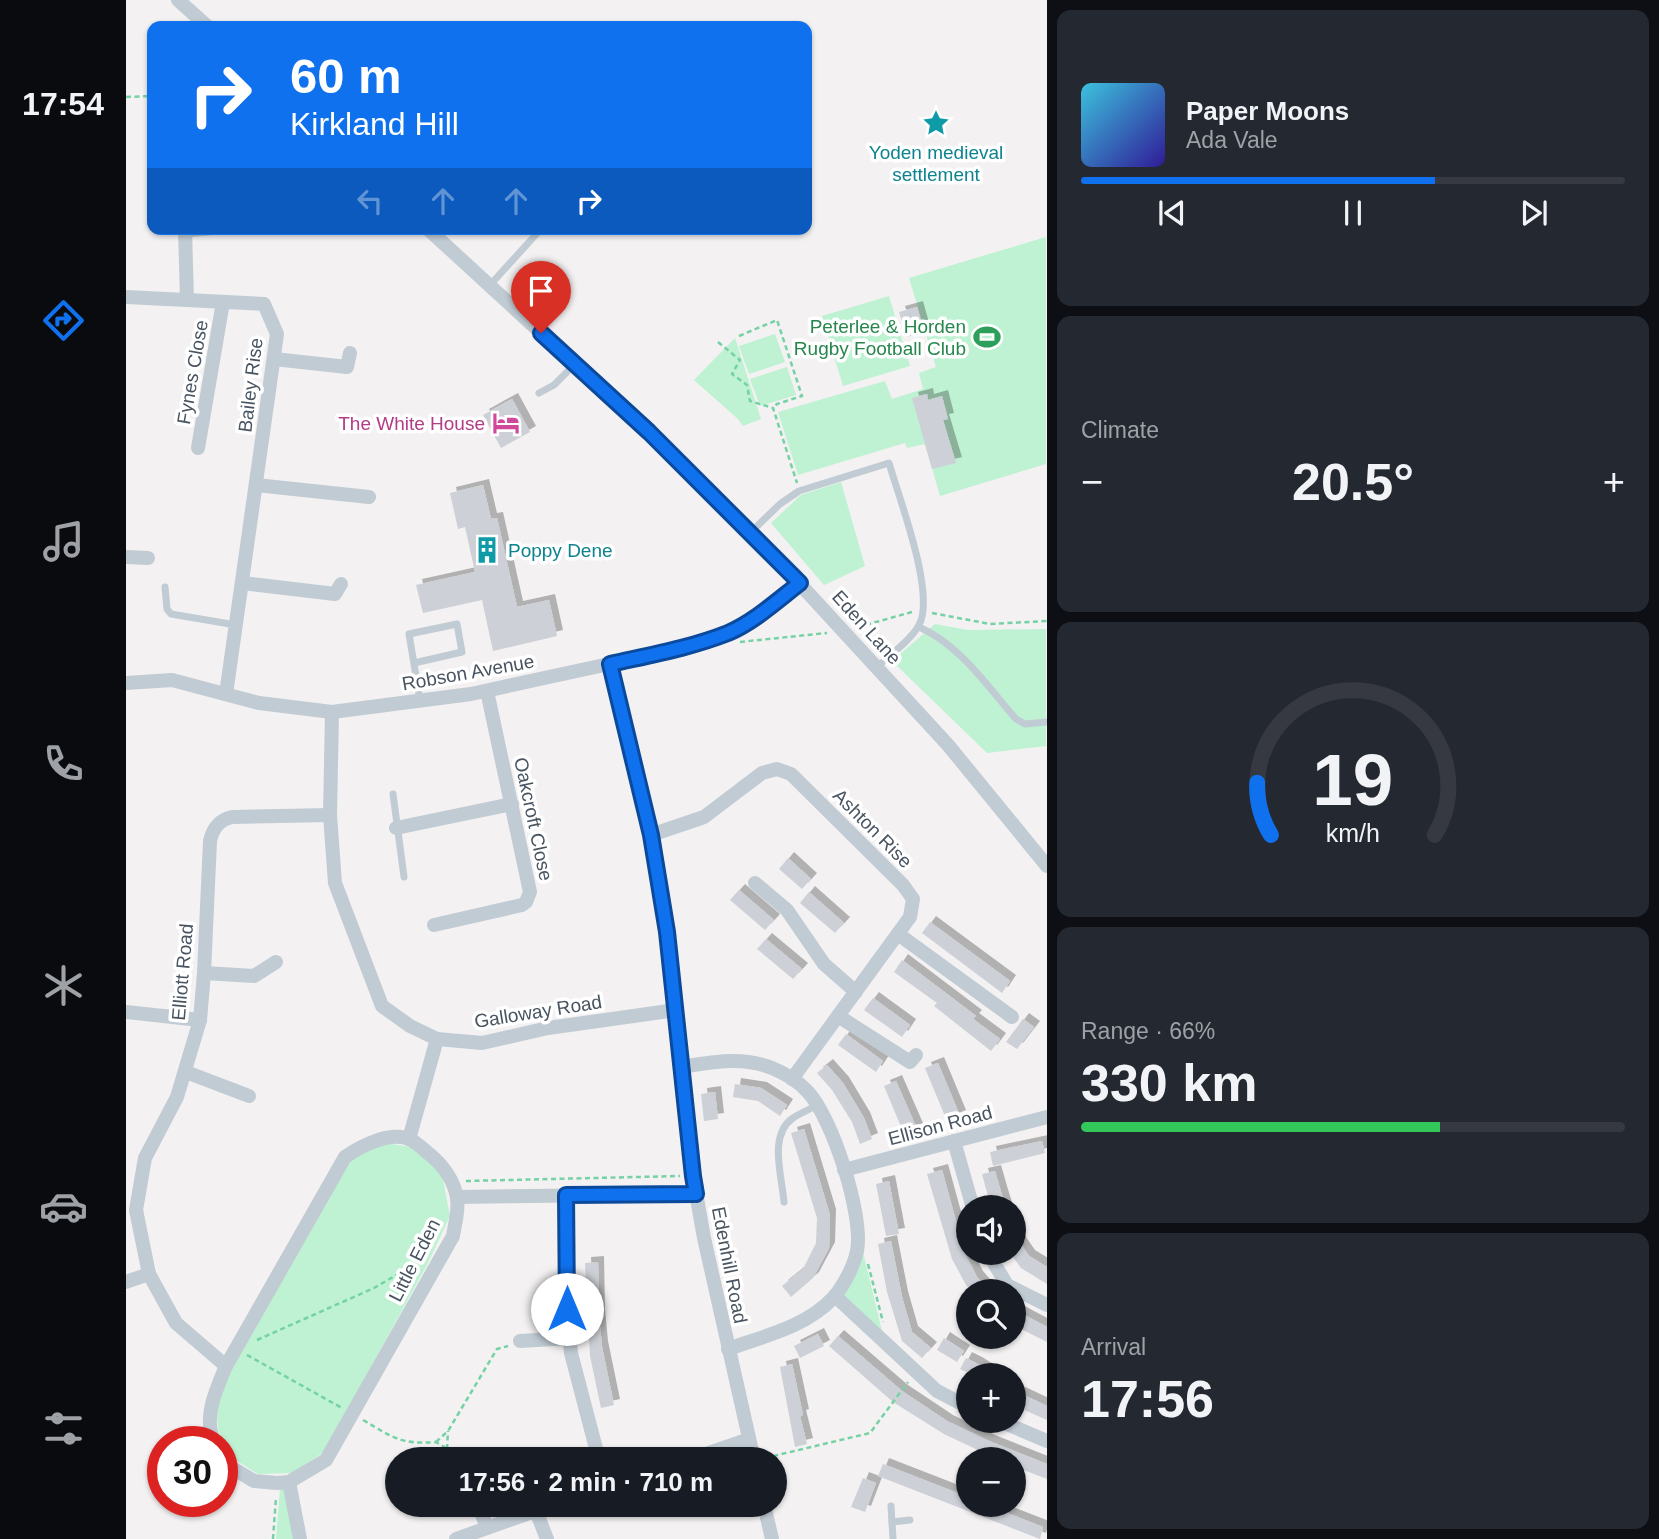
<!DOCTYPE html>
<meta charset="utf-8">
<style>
body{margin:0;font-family:Helvetica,sans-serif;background:#242831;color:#f1f3f6;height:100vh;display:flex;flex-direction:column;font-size:26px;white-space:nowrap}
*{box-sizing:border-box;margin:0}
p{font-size:23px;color:#9ea1a6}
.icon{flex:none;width:38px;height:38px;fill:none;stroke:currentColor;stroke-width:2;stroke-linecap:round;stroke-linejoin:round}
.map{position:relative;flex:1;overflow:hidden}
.drawer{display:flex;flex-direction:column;gap:10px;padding:10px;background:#0d0f14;width:612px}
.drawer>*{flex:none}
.banner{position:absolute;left:21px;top:21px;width:665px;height:214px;border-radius:14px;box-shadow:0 2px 5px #0004;background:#1071ee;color:#fff;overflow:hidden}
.tools{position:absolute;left:830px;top:1195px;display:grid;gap:14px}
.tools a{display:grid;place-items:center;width:70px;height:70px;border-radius:50%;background:#171b24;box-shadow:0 2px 5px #0004;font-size:35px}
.speed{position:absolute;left:21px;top:1426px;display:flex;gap:14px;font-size:35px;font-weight:700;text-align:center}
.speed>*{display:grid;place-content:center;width:91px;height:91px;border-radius:50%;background:#171b24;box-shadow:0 2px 5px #0004;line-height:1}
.speed .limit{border:10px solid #d22;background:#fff;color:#111}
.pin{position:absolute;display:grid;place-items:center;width:60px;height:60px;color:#fff;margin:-72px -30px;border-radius:50% 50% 50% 0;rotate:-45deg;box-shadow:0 0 7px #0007}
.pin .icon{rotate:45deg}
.me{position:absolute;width:77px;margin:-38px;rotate:0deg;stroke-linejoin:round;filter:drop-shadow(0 0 5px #0008)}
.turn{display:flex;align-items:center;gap:24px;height:147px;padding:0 28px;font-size:32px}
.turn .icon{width:91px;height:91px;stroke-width:2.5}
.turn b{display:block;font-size:49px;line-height:60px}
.lanes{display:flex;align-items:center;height:66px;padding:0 28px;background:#0003;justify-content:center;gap:35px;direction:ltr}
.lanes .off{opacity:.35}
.big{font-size:52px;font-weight:700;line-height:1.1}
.drawer .card{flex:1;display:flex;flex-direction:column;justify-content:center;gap:10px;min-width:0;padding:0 24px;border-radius:14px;background:#242831}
.drawer .dial{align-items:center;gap:0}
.dial svg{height:182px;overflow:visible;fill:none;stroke:#363941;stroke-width:7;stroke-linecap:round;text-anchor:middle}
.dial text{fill:#f1f3f6;stroke:none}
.song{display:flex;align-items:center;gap:21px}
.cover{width:84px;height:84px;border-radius:10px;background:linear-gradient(135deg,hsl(190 70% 55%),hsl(250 70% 35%))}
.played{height:7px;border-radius:4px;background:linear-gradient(90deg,#1071ee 65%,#363941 65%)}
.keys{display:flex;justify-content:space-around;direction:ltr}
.heat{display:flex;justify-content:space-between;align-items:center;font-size:38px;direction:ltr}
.charge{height:10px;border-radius:5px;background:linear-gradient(90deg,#34c759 66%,#363941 0)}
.trip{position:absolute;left:259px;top:1447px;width:402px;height:70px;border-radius:35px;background:#171b24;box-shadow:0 2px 5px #0004;font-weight:700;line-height:70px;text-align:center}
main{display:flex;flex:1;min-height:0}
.menu{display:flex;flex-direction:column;width:126px;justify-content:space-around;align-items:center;background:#090b0e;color:#9ea1a6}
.menu .icon{width:49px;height:49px}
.menu .on{color:#1071ee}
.menu b{font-size:32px;color:#f1f3f6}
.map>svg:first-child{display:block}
.green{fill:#bef2d2}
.building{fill:#cdd0d6;filter:url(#shadow)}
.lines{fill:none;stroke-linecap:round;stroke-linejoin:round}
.path{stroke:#74d2a4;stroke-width:2.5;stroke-dasharray:5 3.5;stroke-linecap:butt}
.service{stroke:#c1cbd3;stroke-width:7}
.minor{stroke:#c1cbd3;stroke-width:14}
.route-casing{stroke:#0a499b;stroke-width:18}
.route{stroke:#1071ee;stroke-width:12}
.labels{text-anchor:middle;stroke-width:7;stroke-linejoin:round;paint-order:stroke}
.culture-label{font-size:19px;fill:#0d838f;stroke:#fff}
.leisure-label{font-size:19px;fill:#27864d;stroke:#fff;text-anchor:end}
.street-label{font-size:19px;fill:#485460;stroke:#fff}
.hotel-label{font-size:19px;fill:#b23c85;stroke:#fff;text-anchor:end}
</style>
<main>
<nav class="menu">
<b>17:54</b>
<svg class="icon on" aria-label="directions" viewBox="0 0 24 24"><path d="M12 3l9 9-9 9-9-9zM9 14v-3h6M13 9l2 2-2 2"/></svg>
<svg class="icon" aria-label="music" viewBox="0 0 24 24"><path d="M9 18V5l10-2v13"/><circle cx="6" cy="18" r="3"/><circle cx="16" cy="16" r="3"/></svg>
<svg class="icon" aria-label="phone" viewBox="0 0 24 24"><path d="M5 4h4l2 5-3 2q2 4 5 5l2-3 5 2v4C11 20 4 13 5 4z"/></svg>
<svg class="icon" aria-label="climate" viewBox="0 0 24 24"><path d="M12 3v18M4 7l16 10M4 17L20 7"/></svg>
<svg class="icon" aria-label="car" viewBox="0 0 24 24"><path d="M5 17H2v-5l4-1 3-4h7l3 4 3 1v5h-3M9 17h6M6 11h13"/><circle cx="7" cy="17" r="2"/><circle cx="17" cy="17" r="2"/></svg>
<svg class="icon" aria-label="filters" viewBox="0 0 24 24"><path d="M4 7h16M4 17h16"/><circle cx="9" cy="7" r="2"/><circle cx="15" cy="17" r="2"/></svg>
</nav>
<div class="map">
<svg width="921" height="1539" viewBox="0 0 921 1539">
<defs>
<filter id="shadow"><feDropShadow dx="6" dy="-6" stdDeviation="0" flood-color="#0004"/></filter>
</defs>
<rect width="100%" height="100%" fill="#f3f1f1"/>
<g class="green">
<polygon points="920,237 920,464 814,496 799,444 781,448 779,443 672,475 652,412 759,381 766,399 797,389 793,373 810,367 783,278"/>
<polygon points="763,296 784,366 717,386 696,316"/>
<polygon points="649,334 659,362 623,374 613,346"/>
<polygon points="609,338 635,419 617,426 612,419 568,380"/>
<polygon points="661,367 670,395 634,406 624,379"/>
<polygon points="715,482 739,566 698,585 645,523 675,495"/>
<polygon points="809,624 842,630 920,629 920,746 861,753 766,661"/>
<polygon points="260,1143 290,1148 316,1174 324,1216 301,1265 198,1452 166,1473 132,1474 105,1457 92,1430 90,1399 106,1363 224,1158"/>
<polygon points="736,1248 756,1331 716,1299"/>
<polygon points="154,1488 158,1488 168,1539 150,1539"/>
</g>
<g class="building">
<polygon points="791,307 798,332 781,337 773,312"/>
<polygon points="801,394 802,400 816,396 822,419 817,420 830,463 806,469 786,398"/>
<polygon points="386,399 404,432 375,448 357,415"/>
<polygon points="357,485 365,519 371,518 391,607 423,600 431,636 367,651 356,600 297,613 290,585 349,572 339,527 332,529 324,493"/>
<polygon points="662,858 685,879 676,889 653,869"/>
<polygon points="613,890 648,920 639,930 604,900"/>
<polygon points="683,892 718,923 709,933 674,903"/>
<polygon points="804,922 884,981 876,993 796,933"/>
<polygon points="640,939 676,969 667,979 631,949"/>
<polygon points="776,960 850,1016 847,1019 874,1039 865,1051 808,1006 811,1003 768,972"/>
<polygon points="747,998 784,1025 776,1037 738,1010"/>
<polygon points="897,1019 908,1027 891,1049 880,1042"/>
<polygon points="720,1034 757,1061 750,1072 712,1045"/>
<polygon points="812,1063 834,1116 821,1121 799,1068"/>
<polygon points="701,1065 717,1083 738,1118 746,1139 734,1144 726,1122 706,1090 691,1073"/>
<polygon points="770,1081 791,1129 778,1134 758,1086"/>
<polygon points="609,1084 635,1088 661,1105 654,1116 632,1101 607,1097"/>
<polygon points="589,1092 592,1119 578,1121 575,1094"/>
<polygon points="678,1129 704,1215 703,1248 687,1278 665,1297 656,1286 677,1269 690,1243 691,1218 665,1133"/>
<polygon points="916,1141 919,1153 867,1166 864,1152"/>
<polygon points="816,1170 839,1254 851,1277 864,1292 846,1292 840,1285 826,1259 801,1174"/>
<polygon points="869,1171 875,1192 880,1208 866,1208 863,1200 856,1174"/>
<polygon points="763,1181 773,1234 760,1236 750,1184"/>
<polygon points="887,1233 903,1256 921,1267 921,1284 895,1268 887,1257"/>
<polygon points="765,1241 776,1297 786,1332 805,1348 796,1358 776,1341 761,1292 752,1244"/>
<polygon points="472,1262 473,1315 476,1347 488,1405 475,1408 464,1356 459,1263"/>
<polygon points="887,1309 921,1327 921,1342 887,1325"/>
<polygon points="692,1334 698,1346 674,1358 668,1346"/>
<polygon points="712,1336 776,1391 821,1421 863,1441 921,1464 921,1479 887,1466 887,1460 873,1460 818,1434 767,1402 703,1346"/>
<polygon points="818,1338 838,1351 831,1362 811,1350"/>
<polygon points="840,1358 850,1363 871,1376 844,1374 834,1369"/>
<polygon points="666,1364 677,1415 674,1416 681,1444 669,1447 654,1367"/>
<polygon points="887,1390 921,1406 921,1420 887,1405"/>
<polygon points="757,1464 842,1497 842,1505 861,1505 917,1527 914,1539 752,1476"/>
<polygon points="737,1478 750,1483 739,1512 725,1507"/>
</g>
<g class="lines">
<g class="path">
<polyline points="0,97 26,96"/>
<polyline points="613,336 651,320 676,396 651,404 647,408"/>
<polyline points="592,342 614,360 606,374 621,385 624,401 647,408 671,483"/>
<polyline points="806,613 864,624 921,621"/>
<polyline points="732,627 786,612"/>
<polyline points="614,642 701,633"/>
<polyline points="340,1181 554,1176"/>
<polyline points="742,1264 757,1322"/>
<polyline points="131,1340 248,1288 298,1259"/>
<polyline points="121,1355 216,1408"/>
<path d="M237,1420C266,1437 275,1445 310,1442L320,1448"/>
<polyline points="310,1442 322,1431 371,1349 382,1346"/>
<polyline points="321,1449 322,1431"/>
<polyline points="639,1458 744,1433 782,1382"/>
<polyline points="147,1539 150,1497"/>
</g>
<g class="service">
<polyline points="59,234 115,229"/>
<polyline points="364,285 415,229"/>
<polyline points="413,393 428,385 449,364"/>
<path d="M626,531L654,504L673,491L763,463C773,498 810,594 793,625C786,639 763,656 751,667"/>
<polyline points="39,587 41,609 45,614 110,625"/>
<path d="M793,627C833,644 862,687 890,719L899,724L921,722"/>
<polyline points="288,663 336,652 331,624 283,634 294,700"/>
<polyline points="267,794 278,877"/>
<path d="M658,1202C656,1176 642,1135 667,1118C675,1113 684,1109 692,1105"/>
<polyline points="350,1460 356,1457"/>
<polyline points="765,1506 767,1539"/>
<polyline points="766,1522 784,1520"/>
</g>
<g class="minor">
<polyline points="52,0 81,26"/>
<polyline points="59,229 61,300"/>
<polyline points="302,229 523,432 625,531 822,745 921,866"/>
<polyline points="0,297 138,304 151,334 100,694"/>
<polyline points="148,359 221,367 224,353"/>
<polyline points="72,448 97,302"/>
<polyline points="130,485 243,497"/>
<polyline points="0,557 22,558"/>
<polyline points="116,583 209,594 215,584"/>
<polyline points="484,664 525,835 545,956 567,1176 578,1238 628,1460"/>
<polyline points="0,683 46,680 133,703 206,712 345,694 552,649 604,632 643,607 674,583"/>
<polyline points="206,712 204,815 209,883 256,1006 284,1026 311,1039 356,1043 422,1028 550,1010"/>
<polyline points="270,828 386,804"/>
<polyline points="525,835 578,817 636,773 651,769 665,774 777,885 787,899 784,917 666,1079"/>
<polyline points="629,883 661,910 698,964 730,992"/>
<polyline points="308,925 396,905 400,902 404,892 361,691"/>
<polyline points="772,934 886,1017"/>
<polyline points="78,973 128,976 150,962"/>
<polyline points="0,1012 74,1020"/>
<polyline points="712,1016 784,1062 790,1055"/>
<path d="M556,1067C586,1062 616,1056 646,1068C658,1073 672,1081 681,1091C706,1116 738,1216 731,1251C728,1266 717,1287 707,1298C680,1327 638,1336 602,1349"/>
<polyline points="60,1072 123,1096"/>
<polyline points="283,1139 311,1039"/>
<polyline points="828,1141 847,1208"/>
<polyline points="718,1170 921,1117"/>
<polyline points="440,1195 441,1309 445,1353 473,1460"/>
<polyline points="331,1197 570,1194"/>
<polyline points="862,1253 881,1285 921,1305"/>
<polyline points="0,1282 23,1274"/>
<polyline points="709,1296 811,1391 842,1407"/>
<polyline points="394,1341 444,1338"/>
<path d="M100,1366L50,1323L23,1274L10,1210L19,1158L51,1097L74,1020L78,973L84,841C87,828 93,820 106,817L204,815"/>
<polyline points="874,1421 921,1441"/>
<path d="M88,1442C77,1417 90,1390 100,1366L219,1157C235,1146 265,1130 285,1140C291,1143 297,1149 302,1153C316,1164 328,1180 331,1198C333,1211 329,1223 327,1236L200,1460L163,1482L151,1483L128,1481L96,1462"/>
<polyline points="332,1455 334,1460"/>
<polyline points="562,1460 623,1439"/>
<polyline points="163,1482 174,1539"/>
<polyline points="352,1505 361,1527"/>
<polyline points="638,1505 646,1539"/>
<polyline points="410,1511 421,1539"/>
<polyline points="330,1539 426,1505"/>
</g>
</g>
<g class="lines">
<defs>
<path id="route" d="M415,333L523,432L674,583C652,600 628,622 602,633C564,648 524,655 484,664L525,835L541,932L567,1176L570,1194L440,1195L441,1309"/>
</defs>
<use href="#route" class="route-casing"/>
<use href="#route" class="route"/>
</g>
<defs>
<symbol id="sight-bare" viewBox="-9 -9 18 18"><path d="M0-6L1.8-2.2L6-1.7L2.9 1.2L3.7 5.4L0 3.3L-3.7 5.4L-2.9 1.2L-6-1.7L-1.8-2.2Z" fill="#0f9aa8" stroke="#fff" stroke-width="2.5" paint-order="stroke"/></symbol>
<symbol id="stadium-bare" viewBox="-9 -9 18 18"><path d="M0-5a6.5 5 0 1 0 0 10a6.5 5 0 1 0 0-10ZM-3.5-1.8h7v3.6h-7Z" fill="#2e9e5b" stroke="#fff" stroke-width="2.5" paint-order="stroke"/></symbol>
<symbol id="hotel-bare" viewBox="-9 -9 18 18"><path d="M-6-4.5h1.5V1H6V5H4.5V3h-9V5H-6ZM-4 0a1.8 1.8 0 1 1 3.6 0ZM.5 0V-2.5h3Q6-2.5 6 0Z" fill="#d1479c" stroke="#fff" stroke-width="2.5" paint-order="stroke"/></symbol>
<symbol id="building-bare" viewBox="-9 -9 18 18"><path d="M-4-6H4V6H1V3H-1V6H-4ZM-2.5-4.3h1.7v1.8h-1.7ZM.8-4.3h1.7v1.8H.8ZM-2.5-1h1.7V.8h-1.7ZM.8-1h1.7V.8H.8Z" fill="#0f9aa8" stroke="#fff" stroke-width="2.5" paint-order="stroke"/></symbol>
</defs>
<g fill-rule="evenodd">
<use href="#sight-bare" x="791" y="104" width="38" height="38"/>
<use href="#stadium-bare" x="842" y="318" width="38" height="38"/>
<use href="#hotel-bare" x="361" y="404" width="38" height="38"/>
<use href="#building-bare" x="342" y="531" width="38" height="38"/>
</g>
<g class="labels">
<g class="culture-label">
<text x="810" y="159">Yoden medieval<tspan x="810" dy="22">settlement</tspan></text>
<text x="382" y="557" text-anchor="start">Poppy Dene</text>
</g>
<g class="leisure-label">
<text x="840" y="333">Peterlee &amp; Horden<tspan x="840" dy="22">Rugby Football Club</tspan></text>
</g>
<g class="street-label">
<text transform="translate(66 372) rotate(-80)" y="7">Fynes Close</text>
<text transform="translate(124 385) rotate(-83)" y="7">Bailey Rise</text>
<text transform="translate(741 627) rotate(48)" y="7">Eden Lane</text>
<text transform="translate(342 672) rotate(-10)" y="7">Robson Avenue</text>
<text transform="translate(408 819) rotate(78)" y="7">Oakcroft Close</text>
<text transform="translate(747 828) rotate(45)" y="7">Ashton Rise</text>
<text transform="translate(56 972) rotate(-85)" y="7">Elliott Road</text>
<text transform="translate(412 1011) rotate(-9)" y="7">Galloway Road</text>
<text transform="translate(814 1125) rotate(-15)" y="7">Ellison Road</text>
<text transform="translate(288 1260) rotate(-63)" y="7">Little Eden</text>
<text transform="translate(604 1265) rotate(79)" y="7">Edenhill Road</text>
</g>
<g class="hotel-label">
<text x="359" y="430">The White House</text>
</g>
</g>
</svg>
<div class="tools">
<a><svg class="icon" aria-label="sound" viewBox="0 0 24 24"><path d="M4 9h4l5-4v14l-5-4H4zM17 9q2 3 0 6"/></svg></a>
<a><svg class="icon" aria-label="search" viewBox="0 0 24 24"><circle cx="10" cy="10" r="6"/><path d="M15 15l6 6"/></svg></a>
<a>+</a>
<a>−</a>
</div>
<div class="speed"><div class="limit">30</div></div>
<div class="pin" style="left:415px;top:333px;background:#d93025"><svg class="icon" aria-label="arrive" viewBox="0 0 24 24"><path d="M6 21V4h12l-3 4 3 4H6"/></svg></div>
<svg class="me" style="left:441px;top:1309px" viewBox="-20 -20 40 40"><circle r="19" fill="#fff"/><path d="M0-13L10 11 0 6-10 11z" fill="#1071ee"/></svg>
<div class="trip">17:56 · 2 min · 710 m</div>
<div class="banner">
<div class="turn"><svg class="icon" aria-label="right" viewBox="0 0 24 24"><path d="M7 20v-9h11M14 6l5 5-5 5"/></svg><div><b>60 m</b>Kirkland Hill</div></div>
<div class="lanes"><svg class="icon off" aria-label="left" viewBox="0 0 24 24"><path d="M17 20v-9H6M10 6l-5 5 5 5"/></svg><svg class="icon off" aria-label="ahead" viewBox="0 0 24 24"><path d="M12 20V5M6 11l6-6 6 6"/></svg><svg class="icon off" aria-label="ahead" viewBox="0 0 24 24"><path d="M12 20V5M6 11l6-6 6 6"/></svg><svg class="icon" aria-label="right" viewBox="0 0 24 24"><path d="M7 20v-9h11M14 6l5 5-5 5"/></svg></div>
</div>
</div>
<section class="drawer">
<div class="card">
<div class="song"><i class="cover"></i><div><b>Paper Moons</b><p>Ada Vale</p></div></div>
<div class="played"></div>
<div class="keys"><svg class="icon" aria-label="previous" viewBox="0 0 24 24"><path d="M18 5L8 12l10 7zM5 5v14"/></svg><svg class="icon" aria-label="pause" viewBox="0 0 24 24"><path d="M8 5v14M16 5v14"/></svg><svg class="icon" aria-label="next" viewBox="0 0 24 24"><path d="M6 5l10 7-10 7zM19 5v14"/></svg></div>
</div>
<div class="card"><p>Climate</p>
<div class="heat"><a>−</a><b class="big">20.5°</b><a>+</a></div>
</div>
<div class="card dial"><svg viewBox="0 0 100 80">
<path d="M14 69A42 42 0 1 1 86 69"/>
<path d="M14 69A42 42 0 0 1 8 46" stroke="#1071ee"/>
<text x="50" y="56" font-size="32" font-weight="700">19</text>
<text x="50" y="72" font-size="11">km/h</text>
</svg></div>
<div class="card"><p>Range · 66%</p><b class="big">330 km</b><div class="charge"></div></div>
<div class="card"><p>Arrival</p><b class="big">17:56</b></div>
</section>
</main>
